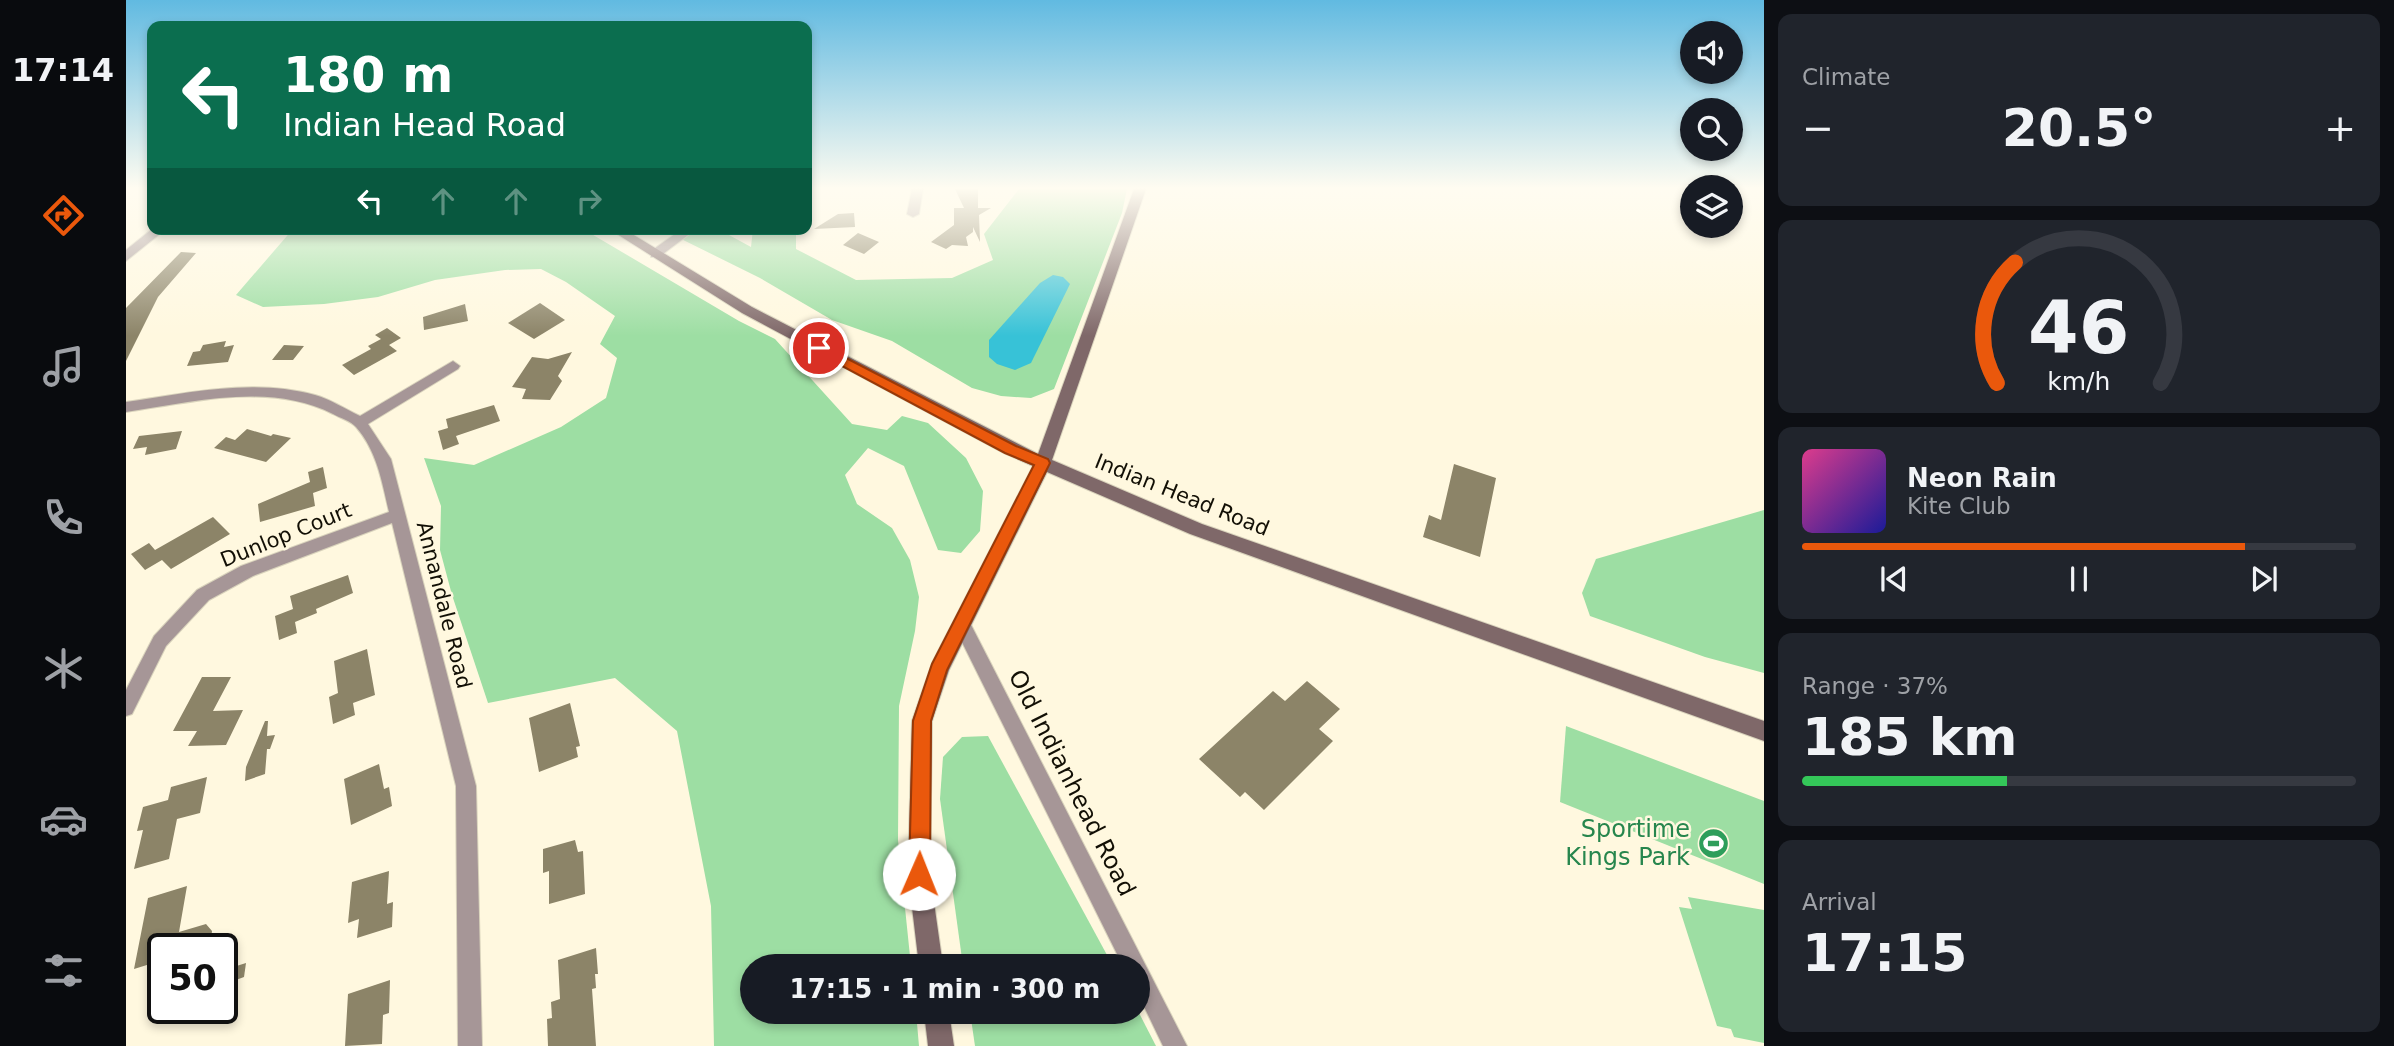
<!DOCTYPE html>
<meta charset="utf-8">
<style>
body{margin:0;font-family:"DejaVu Sans",sans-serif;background:#20242c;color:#f1f3f6;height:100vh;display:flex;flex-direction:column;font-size:26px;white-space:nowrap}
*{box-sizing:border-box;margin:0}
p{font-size:23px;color:#9ea1a6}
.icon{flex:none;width:38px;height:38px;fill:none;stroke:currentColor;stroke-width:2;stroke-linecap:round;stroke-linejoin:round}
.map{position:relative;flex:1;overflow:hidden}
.drawer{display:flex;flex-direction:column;gap:14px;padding:14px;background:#0d0f14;width:630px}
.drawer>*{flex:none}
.hud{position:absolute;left:21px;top:21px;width:665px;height:214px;border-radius:14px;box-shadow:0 4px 10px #0003;background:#0b6e4f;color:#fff;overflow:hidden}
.controls{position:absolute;left:1554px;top:21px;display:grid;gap:14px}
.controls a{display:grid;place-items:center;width:63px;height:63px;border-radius:50%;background:#171b24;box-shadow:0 4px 10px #0003;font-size:35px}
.speed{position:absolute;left:21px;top:933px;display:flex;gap:14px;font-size:35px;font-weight:700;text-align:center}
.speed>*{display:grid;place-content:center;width:91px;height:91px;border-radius:50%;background:#171b24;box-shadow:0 4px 10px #0003;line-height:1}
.speed .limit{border:4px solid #111;border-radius:10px;background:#fff;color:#111}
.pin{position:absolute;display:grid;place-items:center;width:60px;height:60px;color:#fff;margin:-30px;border:4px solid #fff;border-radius:50%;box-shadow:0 2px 7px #0007}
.me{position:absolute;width:77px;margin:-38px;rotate:1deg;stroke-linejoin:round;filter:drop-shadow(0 0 5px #0008)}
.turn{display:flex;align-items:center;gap:24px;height:147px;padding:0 21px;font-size:32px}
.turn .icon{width:91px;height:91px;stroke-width:2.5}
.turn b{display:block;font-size:49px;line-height:60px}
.lanes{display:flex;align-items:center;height:66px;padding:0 21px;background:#0003;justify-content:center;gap:35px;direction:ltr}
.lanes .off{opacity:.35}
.big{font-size:52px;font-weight:700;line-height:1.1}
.drawer .tile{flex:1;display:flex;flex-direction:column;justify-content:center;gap:10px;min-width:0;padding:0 24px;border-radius:14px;background:#20242c}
.drawer .dial{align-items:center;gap:0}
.dial svg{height:182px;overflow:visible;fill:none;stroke:#363941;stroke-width:7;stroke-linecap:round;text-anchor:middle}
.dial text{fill:#f1f3f6;stroke:none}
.song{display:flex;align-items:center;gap:21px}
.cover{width:84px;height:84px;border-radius:10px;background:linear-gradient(135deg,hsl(330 70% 55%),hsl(240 70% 35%))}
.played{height:7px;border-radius:4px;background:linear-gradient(90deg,#ea580c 80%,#363941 80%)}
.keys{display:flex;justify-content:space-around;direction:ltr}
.heat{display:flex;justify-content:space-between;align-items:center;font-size:38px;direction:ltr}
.charge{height:10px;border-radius:5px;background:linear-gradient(90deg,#34c759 37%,#363941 0)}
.trip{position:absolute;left:614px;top:954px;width:410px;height:70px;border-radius:35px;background:#171b24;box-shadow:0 4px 10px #0003;font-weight:700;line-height:70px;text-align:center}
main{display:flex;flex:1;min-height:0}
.menu{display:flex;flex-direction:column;width:126px;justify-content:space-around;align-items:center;background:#090b0e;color:#9ea1a6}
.menu .icon{width:49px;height:49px}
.menu .selected{color:#ea580c}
.menu b{font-size:32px;color:#f1f3f6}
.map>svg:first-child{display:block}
.green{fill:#9ddea3}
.water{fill:#37c2d7}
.building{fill:#8c8468}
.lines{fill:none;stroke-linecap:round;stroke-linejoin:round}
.minor-casing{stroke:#d9d3bc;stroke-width:2}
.tertiary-casing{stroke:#d9d3bc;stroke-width:2}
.secondary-casing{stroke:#d9d3bc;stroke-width:2}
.minor{fill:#a69697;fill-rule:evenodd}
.tertiary{fill:#a69697;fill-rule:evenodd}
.secondary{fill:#7f6869;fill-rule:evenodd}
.route{fill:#ea580c;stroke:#983908;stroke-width:2}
.labels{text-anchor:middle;stroke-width:5;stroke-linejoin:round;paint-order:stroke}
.street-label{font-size:21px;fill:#120f05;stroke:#fff8df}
.near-street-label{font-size:24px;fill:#120f05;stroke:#fff8df}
.near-leisure-label{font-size:24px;fill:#27864d;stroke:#fff8df;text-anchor:end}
</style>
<main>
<nav class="menu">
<b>17:14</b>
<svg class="icon selected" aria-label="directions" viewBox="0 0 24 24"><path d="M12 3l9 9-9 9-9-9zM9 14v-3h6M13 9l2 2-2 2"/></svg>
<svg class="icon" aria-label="music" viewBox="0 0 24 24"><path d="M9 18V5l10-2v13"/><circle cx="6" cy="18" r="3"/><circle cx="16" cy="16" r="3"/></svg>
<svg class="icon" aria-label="phone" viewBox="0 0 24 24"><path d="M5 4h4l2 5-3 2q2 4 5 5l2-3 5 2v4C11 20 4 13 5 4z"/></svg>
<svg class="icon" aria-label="climate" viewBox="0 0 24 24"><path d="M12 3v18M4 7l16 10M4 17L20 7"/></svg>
<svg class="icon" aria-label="car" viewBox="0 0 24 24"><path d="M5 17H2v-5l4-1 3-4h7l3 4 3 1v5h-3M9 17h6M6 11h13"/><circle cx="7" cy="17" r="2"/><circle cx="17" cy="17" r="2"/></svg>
<svg class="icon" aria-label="filters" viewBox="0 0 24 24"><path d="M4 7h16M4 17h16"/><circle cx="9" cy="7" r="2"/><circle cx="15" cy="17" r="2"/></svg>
</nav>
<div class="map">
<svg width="1638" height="1046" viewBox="0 0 1638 1046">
<rect width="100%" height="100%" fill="#fff8df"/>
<g class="green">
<polygon points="893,189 1001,189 996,213 928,389 905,398 875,396 846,388 766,341 706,320 634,278 535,229 592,229 625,247 627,229 670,229 670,249 730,280 826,278 867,260 858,234"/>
<polygon points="167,229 457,229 613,321 649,339 726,424 761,430 776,416 802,423 840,458 857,491 854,531 835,553 812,550 778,466 742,448 719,475 731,504 766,528 784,560 793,597 789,631 773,706 772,840 785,966 626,966 626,1012 790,1012 793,1046 588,1046 585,906 551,731 489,678 362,703 326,595 314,550 315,506 298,458 348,465 435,427 480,398 491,358 474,344 489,316 440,282 415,269 379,270 309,280 252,297 198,304 137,307 110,295"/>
<polygon points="1638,510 1638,673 1579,657 1464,616 1456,593 1470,559"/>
<polygon points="1440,726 1638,801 1638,884 1434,802"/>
<polygon points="862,736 987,966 837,966 814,799 817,757 836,737"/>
<polygon points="1562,897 1638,910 1638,1043 1608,1037 1605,1029 1591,1026 1553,907 1566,909"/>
<polygon points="1012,1011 1030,1046 849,1046 844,1012"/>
</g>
<polygon class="water" points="927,275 937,277 944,284 905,363 889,370 871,364 863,357 863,340 914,283"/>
<g class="building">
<polygon points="829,189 852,189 852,208 865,208 853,215 854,242 847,227 847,232 840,237 842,246 826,245 820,249 805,242 828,225 828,208 838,208"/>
<polygon points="728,213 729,227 688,229 712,214"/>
<polygon points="732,233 753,242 738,254 717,245"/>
<polygon points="55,252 70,253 32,297 0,361 0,308"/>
<polygon points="414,303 439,320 408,339 382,323"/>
<polygon points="339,304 342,321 298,330 297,317"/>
<polygon points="261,328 275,338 263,345 271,351 228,375 216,365 245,349 242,346 255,339 249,335"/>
<polygon points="100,341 98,347 108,345 102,362 61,366 67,352 74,351 77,345"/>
<polygon points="158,345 178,346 167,360 146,360"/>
<polygon points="446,352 432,376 436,381 424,400 396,399 400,389 386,387 406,357 422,359"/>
<polygon points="368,405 374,421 330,436 333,444 317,450 312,431 322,428 320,419"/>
<polygon points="121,429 145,436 147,434 165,438 140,462 88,448 100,437 109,440"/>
<polygon points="56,431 50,449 19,455 21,447 7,449 13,436"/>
<polygon points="1328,464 1370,478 1354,557 1297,537 1303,515 1315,520"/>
<polygon points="197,467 201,488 187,493 189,506 134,522 132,504 184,482 182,472"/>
<polygon points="87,517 104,534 45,569 36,560 19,570 5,554 23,543 29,550"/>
<polygon points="222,575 227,593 190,609 191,613 169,622 171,633 153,640 149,616 167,609 164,596"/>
<polygon points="241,649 249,695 227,703 229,715 207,724 203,697 212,693 208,661"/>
<polygon points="76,677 105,677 87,711 117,710 100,745 62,746 71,731 47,731"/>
<polygon points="1181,681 1214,709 1193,729 1207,741 1138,810 1119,792 1114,797 1073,759 1147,691 1159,701"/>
<polygon points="444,703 454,746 450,747 452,757 413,772 403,718"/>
<polygon points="139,721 142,721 141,736 149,735 144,749 141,749 139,774 119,781 120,767"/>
<polygon points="253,764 258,789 263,787 266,806 225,825 218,779"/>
<polygon points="81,777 74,813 51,819 43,859 8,869 17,830 11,831 17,807 42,800 45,787"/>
<polygon points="449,840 452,852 457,851 459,894 423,904 423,871 417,873 417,849"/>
<polygon points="263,871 261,904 267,902 266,927 231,938 233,919 222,923 226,882"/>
<polygon points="61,886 53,932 80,924 86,931 84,948 37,948 37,960 8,969 22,898"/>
<polygon points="470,948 472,974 469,974 470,988 466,989 470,1046 422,1046 421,1019 426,1018 425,1002 434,999 432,960"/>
<polygon points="120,963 118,977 99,984 101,969"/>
<polygon points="264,980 263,1013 257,1015 256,1044 219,1046 222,994"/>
</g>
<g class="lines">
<defs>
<g id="minor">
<polygon points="786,189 797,189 793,214 787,217 781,214"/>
<polygon points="556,229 570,229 533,257 525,257 525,251"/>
<path d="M327,361L334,366L332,369L242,424L265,459L350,786L356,1046H332L330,786L266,523L127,576L83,600L40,646L6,714L0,716V690L28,636L71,590L115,566L263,512C256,482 251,451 230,427C225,421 214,418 207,414C143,382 68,402 0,412V402C62,393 127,378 189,395C204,399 219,409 234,416Z"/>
<polygon points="836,617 842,619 1061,1046 1037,1046 1012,994 1012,966 997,966 827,624 830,619"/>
</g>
<polygon id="tertiary" points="26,229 40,229 0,261 0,250"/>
<g id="secondary">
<polygon points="1008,189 1020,189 926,460 1076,524 1638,721 1638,741 1064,534 921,472 823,670 806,721 804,874 817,966 793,966 782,874 786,721 806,663 907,466 878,453 616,313 483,229 498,229 626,307 912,454"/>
<polygon points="798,1012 823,1012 828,1046 802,1046"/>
</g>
</defs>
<use href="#minor" class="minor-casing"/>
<use href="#tertiary" class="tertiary-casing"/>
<use href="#secondary" class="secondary-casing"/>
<use href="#minor" class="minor"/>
<use href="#tertiary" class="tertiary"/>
<use href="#secondary" class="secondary"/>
</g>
<linearGradient id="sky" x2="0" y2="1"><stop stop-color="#61bae1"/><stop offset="0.56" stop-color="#fffcf1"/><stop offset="1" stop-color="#fffcf1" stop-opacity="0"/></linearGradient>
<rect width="1638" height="336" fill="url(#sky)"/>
<polygon class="route" points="693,344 890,446 922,459 924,463 821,670 805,721 804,874 801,881 793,884 786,881 783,874 787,721 806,664 908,465 879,453 688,351 686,348"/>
<defs>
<symbol id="stadium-disc" viewBox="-11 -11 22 22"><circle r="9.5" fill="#2e9e5b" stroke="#fff8df"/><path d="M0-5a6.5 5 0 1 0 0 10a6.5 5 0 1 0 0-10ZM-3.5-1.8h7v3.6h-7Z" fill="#fff"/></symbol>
</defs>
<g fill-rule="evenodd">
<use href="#stadium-disc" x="1570" y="826" width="35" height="35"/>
</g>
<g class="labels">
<g class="street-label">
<text transform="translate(1056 495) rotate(22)" y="7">Indian Head Road</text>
<text transform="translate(160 535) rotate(-22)" y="7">Dunlop Court</text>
<text transform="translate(318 605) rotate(76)" y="7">Annandale Road</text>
</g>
<g class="near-street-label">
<text transform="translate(946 783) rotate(63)" y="8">Old Indianhead Road</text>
</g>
<g class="near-leisure-label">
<text x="1564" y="837">Sportime<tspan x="1564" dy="28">Kings Park</tspan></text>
</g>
</g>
</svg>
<div class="controls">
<a><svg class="icon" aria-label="sound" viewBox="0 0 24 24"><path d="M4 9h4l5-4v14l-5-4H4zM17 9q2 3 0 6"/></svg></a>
<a><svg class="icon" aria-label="search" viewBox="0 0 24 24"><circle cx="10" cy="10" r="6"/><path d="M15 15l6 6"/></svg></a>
<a><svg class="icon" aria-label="layers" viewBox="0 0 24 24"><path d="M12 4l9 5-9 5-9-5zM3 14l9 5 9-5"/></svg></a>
</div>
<div class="speed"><div class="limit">50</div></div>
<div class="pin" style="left:693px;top:348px;background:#d93025"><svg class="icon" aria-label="arrive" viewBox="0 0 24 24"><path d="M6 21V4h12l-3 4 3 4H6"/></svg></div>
<svg class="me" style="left:793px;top:874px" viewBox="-20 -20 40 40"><circle r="19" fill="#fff"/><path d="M0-13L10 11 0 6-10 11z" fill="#ea580c"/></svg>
<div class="trip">17:15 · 1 min · 300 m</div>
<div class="hud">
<div class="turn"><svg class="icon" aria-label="left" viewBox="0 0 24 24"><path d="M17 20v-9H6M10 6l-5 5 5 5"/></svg><div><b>180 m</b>Indian Head Road</div></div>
<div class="lanes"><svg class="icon" aria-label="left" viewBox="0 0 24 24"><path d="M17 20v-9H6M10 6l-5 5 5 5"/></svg><svg class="icon off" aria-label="ahead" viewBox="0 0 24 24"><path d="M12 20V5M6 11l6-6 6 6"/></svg><svg class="icon off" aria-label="ahead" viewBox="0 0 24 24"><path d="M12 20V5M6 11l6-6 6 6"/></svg><svg class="icon off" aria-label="right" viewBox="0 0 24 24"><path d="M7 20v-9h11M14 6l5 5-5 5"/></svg></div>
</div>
</div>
<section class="drawer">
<div class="tile"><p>Climate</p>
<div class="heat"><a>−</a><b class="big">20.5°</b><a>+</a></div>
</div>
<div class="tile dial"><svg viewBox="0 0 100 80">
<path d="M14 69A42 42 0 1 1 86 69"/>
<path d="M14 69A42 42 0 0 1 22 16" stroke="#ea580c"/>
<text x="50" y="56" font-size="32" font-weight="700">46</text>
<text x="50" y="72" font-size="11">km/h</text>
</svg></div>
<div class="tile">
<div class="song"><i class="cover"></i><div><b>Neon Rain</b><p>Kite Club</p></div></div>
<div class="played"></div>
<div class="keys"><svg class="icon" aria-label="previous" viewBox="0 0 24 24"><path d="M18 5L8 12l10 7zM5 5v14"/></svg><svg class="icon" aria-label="pause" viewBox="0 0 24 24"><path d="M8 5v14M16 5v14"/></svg><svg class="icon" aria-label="next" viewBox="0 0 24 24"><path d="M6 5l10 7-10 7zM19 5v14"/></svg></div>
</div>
<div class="tile"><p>Range · 37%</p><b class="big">185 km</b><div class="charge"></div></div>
<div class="tile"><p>Arrival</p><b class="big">17:15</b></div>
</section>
</main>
